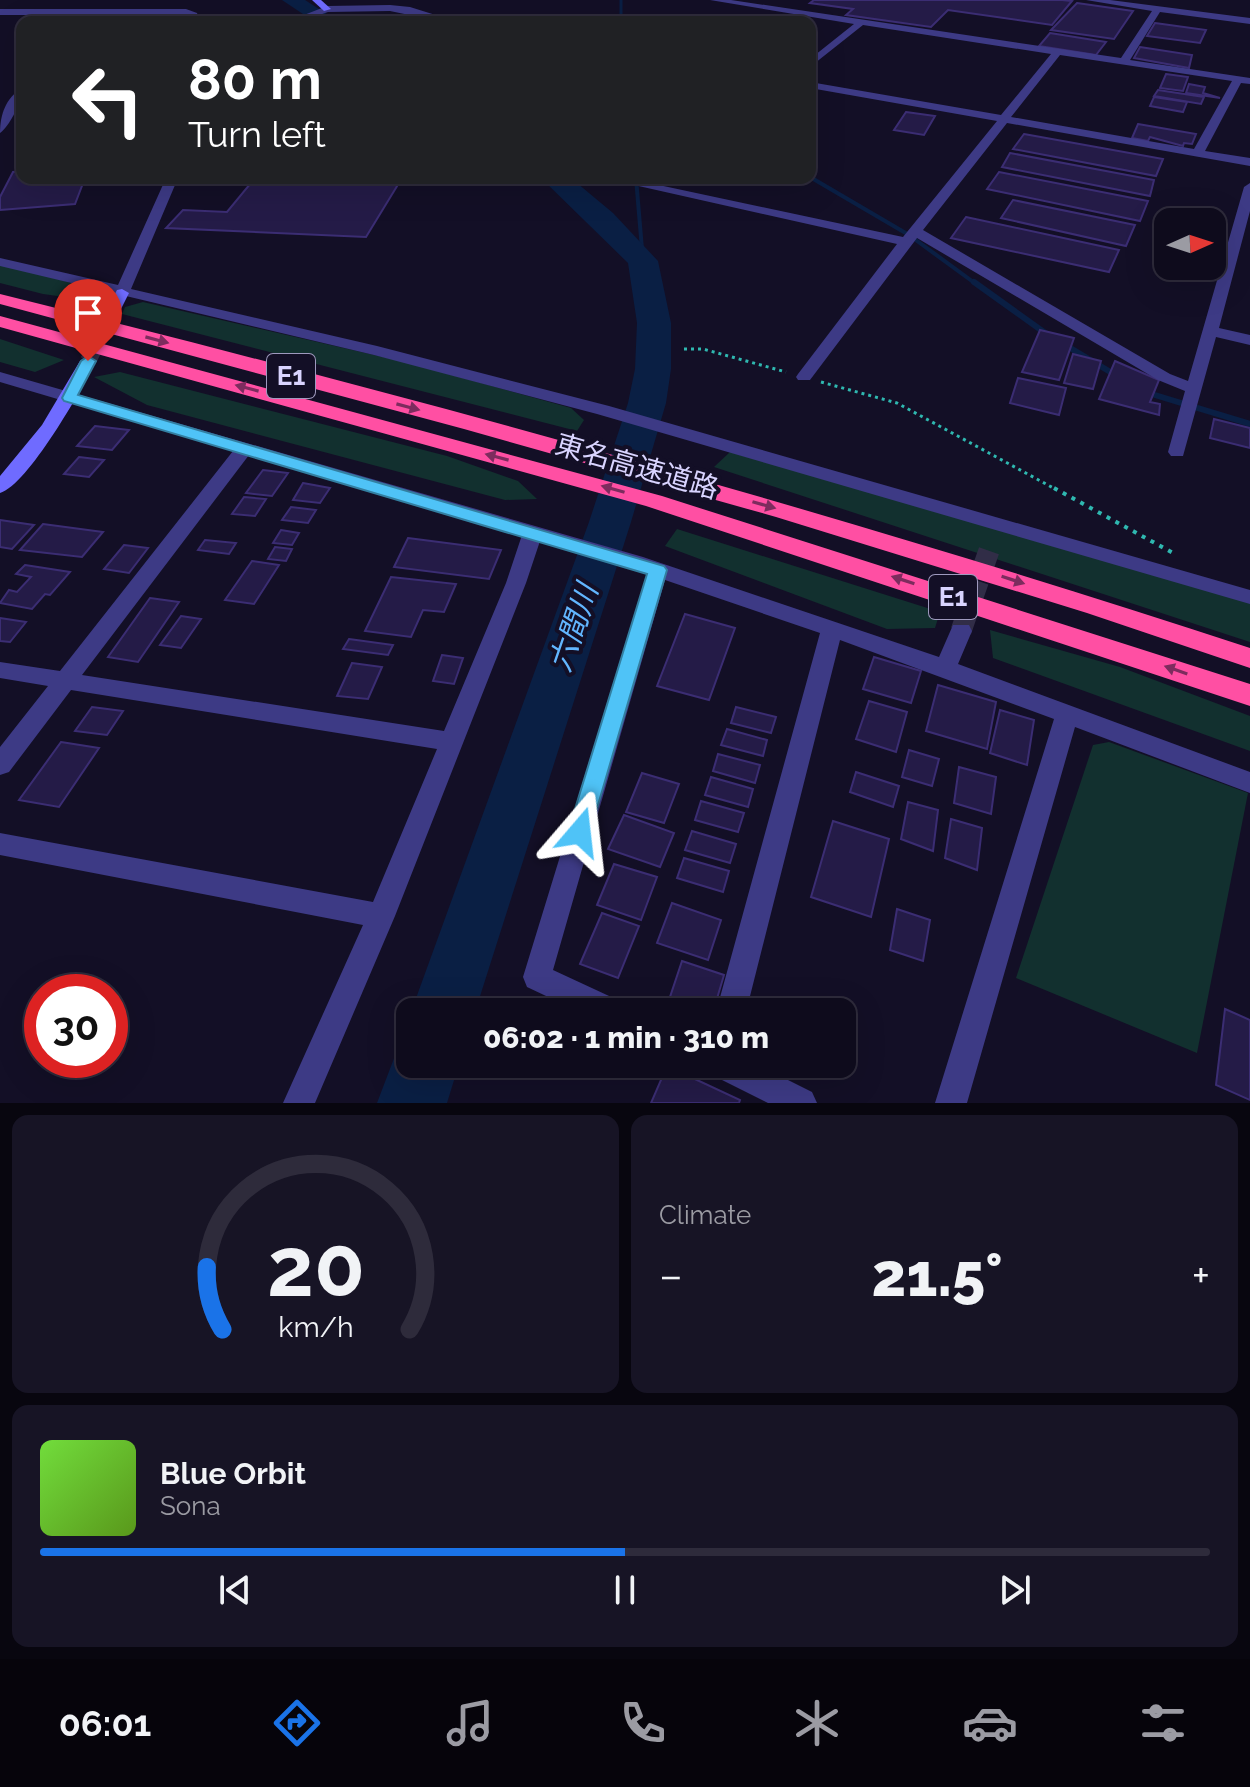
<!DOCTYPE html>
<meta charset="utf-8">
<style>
body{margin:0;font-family:Raleway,"Noto Sans JP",sans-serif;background:#171425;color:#f1f3f6;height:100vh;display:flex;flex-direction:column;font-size:30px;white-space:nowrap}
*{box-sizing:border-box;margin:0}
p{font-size:26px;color:#9b9ba3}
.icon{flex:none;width:44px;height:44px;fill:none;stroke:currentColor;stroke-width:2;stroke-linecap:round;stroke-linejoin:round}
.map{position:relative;height:1103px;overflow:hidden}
.side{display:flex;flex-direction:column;gap:12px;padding:12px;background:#08060f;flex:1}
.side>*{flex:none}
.top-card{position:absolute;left:16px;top:16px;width:800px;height:168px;border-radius:16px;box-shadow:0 8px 32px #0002,0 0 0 2px #2e2b3b;background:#202124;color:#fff;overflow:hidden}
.needle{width:52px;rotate:87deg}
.controls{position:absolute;left:1154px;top:208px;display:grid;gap:16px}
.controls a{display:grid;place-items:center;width:72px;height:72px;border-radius:16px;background:#0e0b1c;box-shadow:0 8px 32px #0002,0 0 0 2px #2e2b3b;font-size:40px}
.speed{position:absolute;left:24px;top:974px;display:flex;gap:16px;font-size:40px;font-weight:700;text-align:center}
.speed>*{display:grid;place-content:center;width:104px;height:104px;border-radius:50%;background:#0e0b1c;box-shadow:0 8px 32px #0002,0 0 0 2px #2e2b3b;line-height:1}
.speed .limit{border:12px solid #d22;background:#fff;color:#111}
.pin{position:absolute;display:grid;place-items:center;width:68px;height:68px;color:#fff;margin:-82px -34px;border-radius:50% 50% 50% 0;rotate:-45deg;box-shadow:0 0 8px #0007}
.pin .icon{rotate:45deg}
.me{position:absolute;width:88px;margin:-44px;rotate:17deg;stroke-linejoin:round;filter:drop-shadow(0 0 6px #0008)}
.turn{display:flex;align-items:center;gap:28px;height:168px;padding:0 40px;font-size:36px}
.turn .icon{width:104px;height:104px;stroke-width:2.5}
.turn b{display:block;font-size:56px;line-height:68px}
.big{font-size:60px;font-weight:800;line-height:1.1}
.side .widget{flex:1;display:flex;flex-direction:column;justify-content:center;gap:12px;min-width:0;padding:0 28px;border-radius:16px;background:#171425}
.side .dial{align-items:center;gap:0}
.dial svg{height:208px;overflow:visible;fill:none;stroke:#2e2b3b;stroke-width:7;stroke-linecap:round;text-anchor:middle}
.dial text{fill:#f1f3f6;stroke:none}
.song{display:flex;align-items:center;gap:24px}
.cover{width:96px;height:96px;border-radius:12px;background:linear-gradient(135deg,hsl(100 70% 55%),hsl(90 70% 35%))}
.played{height:8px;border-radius:4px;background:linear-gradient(90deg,#1a73e8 50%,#2e2b3b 50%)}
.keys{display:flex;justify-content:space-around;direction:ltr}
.heat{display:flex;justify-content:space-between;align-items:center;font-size:44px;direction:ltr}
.side .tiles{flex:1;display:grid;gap:12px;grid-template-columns:1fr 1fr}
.widget:last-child{grid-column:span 2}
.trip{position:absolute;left:396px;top:998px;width:460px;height:80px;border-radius:16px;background:#0e0b1c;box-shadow:0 8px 32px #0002,0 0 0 2px #2e2b3b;font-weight:800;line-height:80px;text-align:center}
.tabs{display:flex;height:128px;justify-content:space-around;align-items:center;background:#06040b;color:#9b9ba3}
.tabs .icon{width:56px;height:56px}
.tabs .on{color:#1a73e8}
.tabs b{font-size:36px;color:#f1f3f6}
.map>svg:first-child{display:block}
.green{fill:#12302f}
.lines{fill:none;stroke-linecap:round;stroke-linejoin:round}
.stream-far2{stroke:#0a1f44;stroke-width:3}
.stream-far1{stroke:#0a1f44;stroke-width:4}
.stream{stroke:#0a1f44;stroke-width:6}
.river{fill:#0a1f44;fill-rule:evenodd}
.building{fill:#241b47;stroke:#3b2d73;stroke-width:2}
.street-tunnel{stroke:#312d47;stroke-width:21;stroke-dasharray:21 11;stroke-linecap:butt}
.secondary-tunnel{stroke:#312d47;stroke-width:16;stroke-dasharray:16 8;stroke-linecap:butt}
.path-far1{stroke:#2fb8b0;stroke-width:3;stroke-dasharray:3 4;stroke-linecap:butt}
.path{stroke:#2fb8b0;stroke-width:4;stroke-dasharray:4 6;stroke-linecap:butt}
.street{fill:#3d3a85;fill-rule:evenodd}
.secondary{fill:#6f6bff;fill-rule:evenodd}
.highway{fill:#ff4fa3;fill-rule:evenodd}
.oneway{fill:#7d2c5e}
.route{fill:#4fc3f7;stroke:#337fa1;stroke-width:2}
.labels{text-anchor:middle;stroke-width:8;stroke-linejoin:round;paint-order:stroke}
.shield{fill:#130f26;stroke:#9e99be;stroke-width:2}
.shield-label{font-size:26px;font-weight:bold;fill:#d9d4ff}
.street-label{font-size:28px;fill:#d9d4ff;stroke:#130f26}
.water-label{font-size:30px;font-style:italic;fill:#62b6ff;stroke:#130f26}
</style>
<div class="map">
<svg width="1250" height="1103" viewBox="0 0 1250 1103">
<rect width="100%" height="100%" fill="#130f26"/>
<g class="green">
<polygon points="0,263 111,294 108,303 43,294 0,283"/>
<polygon points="143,302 405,362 571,408 584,420 577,431 122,314 125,307"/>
<polygon points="0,339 64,360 35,372 0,362"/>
<polygon points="120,372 447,456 518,481 537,499 505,500 147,405 94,377"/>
<polygon points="730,452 1250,601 1250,642 714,467"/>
<polygon points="677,529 940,612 935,628 887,629 665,546"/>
<polygon points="990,630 1120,667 1250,716 1250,751 993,658"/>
<polygon points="1109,742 1248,793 1197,1053 1016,978 1093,745"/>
</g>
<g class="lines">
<polyline class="stream-far2" points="621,0 621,22"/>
<g class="stream-far1">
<polyline points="810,177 909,235 976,284"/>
<polyline points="636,178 643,261"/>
</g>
<g class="stream">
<polyline points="974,282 1048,335"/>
<polyline points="1062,343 1117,376"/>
<polyline points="1145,392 1250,424"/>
</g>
<g class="river">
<polygon points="282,0 305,0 339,22 315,22"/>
<polygon points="541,178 571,178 613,213 658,261 671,323 671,369 666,403 631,522 475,1012 411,1012 589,522 628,403 635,369 637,323 628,263"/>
<polygon points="410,1037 410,1064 459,1064 447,1103 377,1103 401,1040"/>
</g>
</g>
<g class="building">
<polygon points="814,0 1062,0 1072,1 1052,25 948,10 931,27 846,15 853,9 810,3"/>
<polygon points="1077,3 1133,11 1114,39 1051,30"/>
<polygon points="1155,23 1206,30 1200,43 1147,36"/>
<polygon points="1050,33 1106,42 1096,55 1039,46"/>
<polygon points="1140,47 1192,55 1189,68 1134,58"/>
<polygon points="1166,74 1188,77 1183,91 1160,88"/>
<polygon points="1189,84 1205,87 1203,93 1220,98 1186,93"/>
<polygon points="1158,90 1204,97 1201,104 1154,96"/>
<polygon points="1154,97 1187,102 1183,112 1150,106"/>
<polygon points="906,112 935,116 924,135 894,130"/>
<polygon points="1138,124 1196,134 1192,144 1184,143 1183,146 1150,137 1148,141 1132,138"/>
<polygon points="1024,134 1163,159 1156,176 1013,149"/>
<polygon points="1010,153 1154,180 1150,196 1002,167"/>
<polygon points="22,171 22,178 85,178 75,204 0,210 0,197 13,172"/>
<polygon points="999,172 1148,201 1140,221 987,189"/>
<polygon points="255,178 402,178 366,237 166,228 183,210 227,212"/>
<polygon points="1013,200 1135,225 1126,246 1001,218"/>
<polygon points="966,217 1119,250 1109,272 951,238"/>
<polygon points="1040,330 1074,338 1059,380 1022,372"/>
<polygon points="1073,354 1101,361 1093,389 1064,383"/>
<polygon points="1115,361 1159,380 1150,402 1160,404 1159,415 1099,399"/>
<polygon points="1018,378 1066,388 1059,415 1010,403"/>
<polygon points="1214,419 1250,428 1250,448 1210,438"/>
<polygon points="95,426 129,430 112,450 77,446"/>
<polygon points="79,457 104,460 89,477 64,474"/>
<polygon points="263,470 288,473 272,496 246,493"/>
<polygon points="303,483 330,488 320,503 293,500"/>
<polygon points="244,497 266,499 255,516 232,514"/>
<polygon points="291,507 316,510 308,523 282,520"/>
<polygon points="0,520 34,525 12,549 0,547"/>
<polygon points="43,524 103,532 82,557 20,550"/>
<polygon points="281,530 299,533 292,545 273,543"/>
<polygon points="408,538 501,550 489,579 394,567"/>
<polygon points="205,540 236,543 229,554 198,550"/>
<polygon points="124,545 148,548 129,573 104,569"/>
<polygon points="275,547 292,549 286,561 268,559"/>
<polygon points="252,561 279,565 254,604 225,600"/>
<polygon points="25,565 70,572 50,595 45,594 32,609 0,603 9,590 17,592 31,577 16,574"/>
<polygon points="391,577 456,584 444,612 423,610 411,637 365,631"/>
<polygon points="150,598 179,602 138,662 108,657"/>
<polygon points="685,614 735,628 709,700 657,686"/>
<polygon points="181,616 201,619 181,648 160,645"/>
<polygon points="0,618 26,622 10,642 0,641"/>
<polygon points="349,639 393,645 388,655 343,649"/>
<polygon points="442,655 463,658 454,684 433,681"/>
<polygon points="874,657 921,671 911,703 863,689"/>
<polygon points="352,663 382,667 368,699 337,696"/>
<polygon points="938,685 996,702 987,749 926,731"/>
<polygon points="869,701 907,712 896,752 856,739"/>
<polygon points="92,707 123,711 107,735 75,731"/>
<polygon points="736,707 776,717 771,733 731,723"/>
<polygon points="1000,710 1034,720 1027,765 990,753"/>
<polygon points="727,729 767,740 763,756 721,745"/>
<polygon points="61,742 99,748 59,807 19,800"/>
<polygon points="909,750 939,759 932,786 902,777"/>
<polygon points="718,754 760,765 755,783 713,771"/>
<polygon points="959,767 996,777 991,814 954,803"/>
<polygon points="856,772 899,786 893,807 850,792"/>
<polygon points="642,773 679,784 664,823 626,812"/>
<polygon points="711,777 753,789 748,807 705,795"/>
<polygon points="701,801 744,813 738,832 695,820"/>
<polygon points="908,802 938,810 933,851 901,839"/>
<polygon points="624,815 674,833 660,867 608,849"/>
<polygon points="951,819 982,828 977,870 945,858"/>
<polygon points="833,821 889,839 871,917 811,897"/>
<polygon points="692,831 736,844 730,863 685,850"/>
<polygon points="684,858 729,871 723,892 677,878"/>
<polygon points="614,864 657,877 641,920 597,905"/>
<polygon points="672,903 721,920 708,960 657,943"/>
<polygon points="897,909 930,920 923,961 890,950"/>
<polygon points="602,913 639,926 618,978 580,964"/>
<polygon points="682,961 724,975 713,1012 693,1012 668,1003"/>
<polygon points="1225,1009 1250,1020 1250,1100 1216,1085"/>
<polygon points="667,1066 740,1100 739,1103 651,1103"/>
</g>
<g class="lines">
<polyline class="street-tunnel" points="961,631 992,542"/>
<polyline class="secondary-tunnel" points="88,361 113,312"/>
<g class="path-far1">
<polyline points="684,349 703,349 786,372"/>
<polyline points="821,382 897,403 1057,490"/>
</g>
<polyline class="path" points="1054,488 1175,554"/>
<g class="street">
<path d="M710,0H731L1121,58L1152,11L1086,0H1110L1250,18V24L1160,12L1130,60L1250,78V84L1241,83L1205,151L1250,158V166L1007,123L923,230L1170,374L1188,381L1244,187L1250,183V211L1219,328L1250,335V345L1216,337L1183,456H1171L1168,452L1185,391L1158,380L917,238L810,380H798L796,377L798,374L897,244L603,178H626L903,237L997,121L810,88V82L1001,115L1051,54L863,25L810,67V59L854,24ZM1060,55L1232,81L1194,149L1011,117Z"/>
<polygon points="390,5 410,7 458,22 443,22 390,11 328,12 299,22 286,22 327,6"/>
<polygon points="0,9 186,9 197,13 200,22 190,22 190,16 185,15 0,15"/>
<path d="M22,88C22,101 10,126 0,133C0,114 6,98 22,88Z"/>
<polygon points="166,178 178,178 131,289 377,346 609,406 1250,590 1250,604 597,414 374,355 0,266 0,258 118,285"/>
<path d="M0,372L643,557L939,657L953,625H969L972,631L958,664L1250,772V793L1075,727L967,1103H935L1054,719L840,640L746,1012H716L820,633L665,580L553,970L622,1002L627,1012H580L527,987L523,977L647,573L540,541L526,583L395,916L315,1103H283L363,925L0,855V833L373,902L437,749L71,690L9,772L0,775V747L48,686L0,678V662L60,671L233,451L0,382ZM249,455L522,535L506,583L444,731L82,675Z"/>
<polygon points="708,1064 756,1064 812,1092 817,1103 768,1103 712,1075"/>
</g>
<g class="secondary">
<polygon points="312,0 321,0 331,9 324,11"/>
<polygon points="122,289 129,293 118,315 113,317 108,315 105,312 117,290"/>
<path d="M88,356L96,361C82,389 28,485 0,493V476L42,425L80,361Z"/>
</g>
<g class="highway">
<path d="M0,294C420,398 839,513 1250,648V668L1087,613L776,517L464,429L0,304Z"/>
<polygon points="0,316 662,496 1250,684 1250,706 646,506 0,327"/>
</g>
</g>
<defs><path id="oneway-solid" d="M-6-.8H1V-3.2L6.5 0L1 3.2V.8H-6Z" transform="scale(2)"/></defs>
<g class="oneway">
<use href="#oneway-solid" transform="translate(157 340) rotate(15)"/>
<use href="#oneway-solid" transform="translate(247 388) rotate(-165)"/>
<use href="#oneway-solid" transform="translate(408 407) rotate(15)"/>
<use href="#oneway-solid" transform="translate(497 457) rotate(-165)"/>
<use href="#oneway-solid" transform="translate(613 489) rotate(-164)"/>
<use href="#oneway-solid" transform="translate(764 505) rotate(16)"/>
<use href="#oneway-solid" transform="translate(903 580) rotate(-162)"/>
<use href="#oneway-solid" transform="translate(1013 580) rotate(18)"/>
<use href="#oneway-solid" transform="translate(1176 670) rotate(-161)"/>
</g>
<polygon class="route" points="88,356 96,361 78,395 664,566 667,570 588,839 580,842 572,839 568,832 647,574 64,401 62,398 81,361"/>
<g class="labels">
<g class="shield">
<rect x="267" y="354" width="48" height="44" rx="6"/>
<rect x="929" y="575" width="48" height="44" rx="6"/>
</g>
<g class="shield-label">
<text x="291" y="385">E1</text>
<text x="953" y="606">E1</text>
</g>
<g class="street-label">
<text transform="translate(637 466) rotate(16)" y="10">東名高速道路</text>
</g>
<g class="water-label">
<text transform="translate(574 628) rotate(-71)" y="10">六間川</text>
</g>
</g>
</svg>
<div class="controls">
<a><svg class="needle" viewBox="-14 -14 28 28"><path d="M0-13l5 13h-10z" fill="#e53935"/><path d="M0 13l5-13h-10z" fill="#9b9ba3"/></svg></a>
</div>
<div class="speed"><div class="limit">30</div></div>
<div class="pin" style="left:88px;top:361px;background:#d93025"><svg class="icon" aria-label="arrive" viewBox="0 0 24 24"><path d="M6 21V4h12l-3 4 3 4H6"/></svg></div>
<svg class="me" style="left:580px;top:832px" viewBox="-20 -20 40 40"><path d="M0-17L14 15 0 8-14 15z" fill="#4fc3f7" stroke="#fff" stroke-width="4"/></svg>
<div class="trip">06:02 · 1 min · 310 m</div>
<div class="top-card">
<div class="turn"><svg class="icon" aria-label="left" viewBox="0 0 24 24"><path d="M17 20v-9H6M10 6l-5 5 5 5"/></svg><div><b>80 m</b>Turn left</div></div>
</div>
</div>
<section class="side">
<div class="tiles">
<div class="widget dial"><svg viewBox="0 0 100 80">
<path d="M14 69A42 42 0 1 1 86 69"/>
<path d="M14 69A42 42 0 0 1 8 45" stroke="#1a73e8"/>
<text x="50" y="56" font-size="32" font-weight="700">20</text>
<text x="50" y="72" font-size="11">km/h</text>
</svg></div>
<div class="widget"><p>Climate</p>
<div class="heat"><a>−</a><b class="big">21.5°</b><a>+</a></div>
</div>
<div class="widget">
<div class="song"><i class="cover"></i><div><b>Blue Orbit</b><p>Sona</p></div></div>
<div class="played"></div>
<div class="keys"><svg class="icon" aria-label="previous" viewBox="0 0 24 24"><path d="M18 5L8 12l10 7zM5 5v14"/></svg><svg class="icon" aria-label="pause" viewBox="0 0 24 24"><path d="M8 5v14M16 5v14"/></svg><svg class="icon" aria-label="next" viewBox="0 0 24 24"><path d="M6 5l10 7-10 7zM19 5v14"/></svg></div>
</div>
</div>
</section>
<nav class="tabs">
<b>06:01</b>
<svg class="icon on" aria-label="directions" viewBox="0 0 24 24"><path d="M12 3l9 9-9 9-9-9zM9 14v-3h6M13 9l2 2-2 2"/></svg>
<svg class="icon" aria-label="music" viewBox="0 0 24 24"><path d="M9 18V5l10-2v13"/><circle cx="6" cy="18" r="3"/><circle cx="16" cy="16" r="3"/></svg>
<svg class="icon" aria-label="phone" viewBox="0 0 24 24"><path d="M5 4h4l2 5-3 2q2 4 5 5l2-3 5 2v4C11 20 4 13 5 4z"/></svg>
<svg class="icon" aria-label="climate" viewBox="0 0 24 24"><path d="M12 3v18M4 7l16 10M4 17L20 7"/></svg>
<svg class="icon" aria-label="car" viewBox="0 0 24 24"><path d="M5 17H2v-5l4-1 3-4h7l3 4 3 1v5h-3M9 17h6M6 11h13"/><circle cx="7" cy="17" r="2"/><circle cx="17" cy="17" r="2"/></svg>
<svg class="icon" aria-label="filters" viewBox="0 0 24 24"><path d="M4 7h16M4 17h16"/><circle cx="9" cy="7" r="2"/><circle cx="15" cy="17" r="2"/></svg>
</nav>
